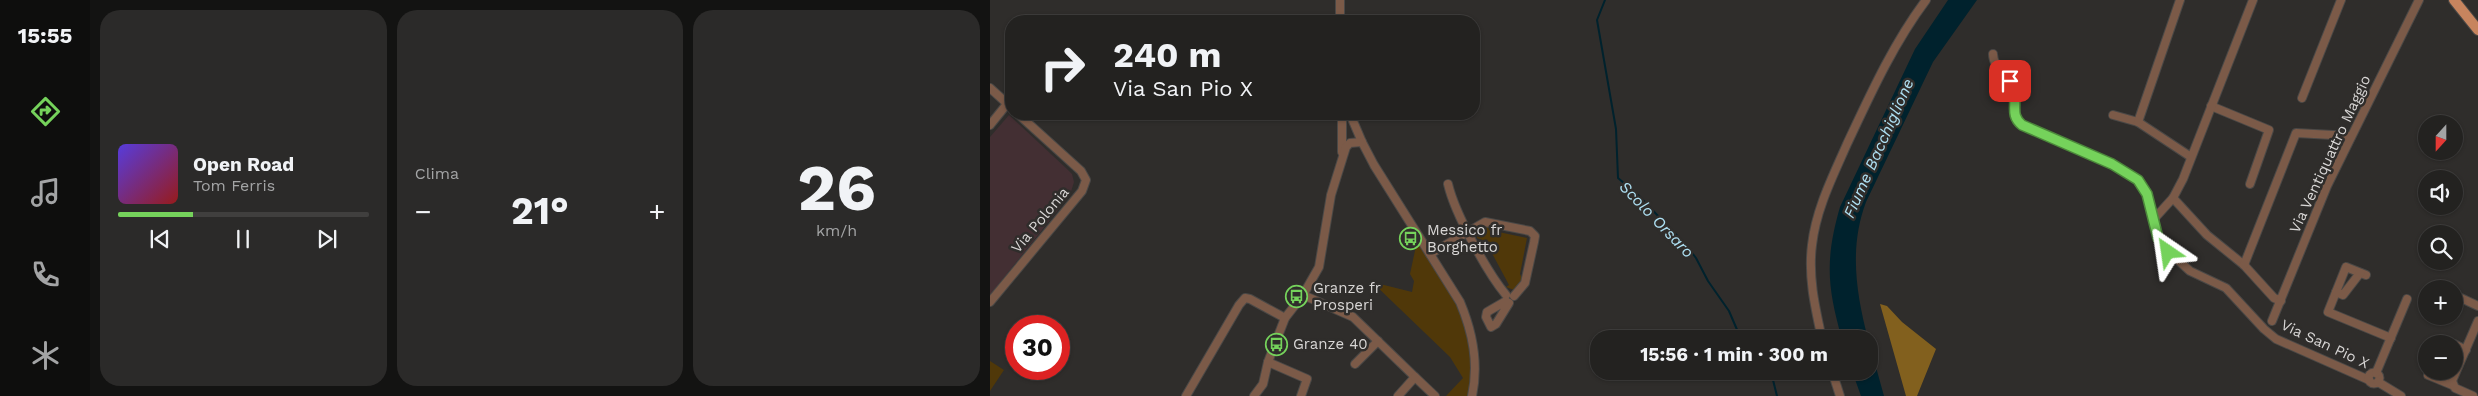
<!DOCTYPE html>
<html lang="it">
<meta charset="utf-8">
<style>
body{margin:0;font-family:"Work Sans",sans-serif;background:#2b2a29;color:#f1f3f6;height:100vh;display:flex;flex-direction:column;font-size:19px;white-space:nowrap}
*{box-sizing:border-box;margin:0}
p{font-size:16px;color:#a3a4a5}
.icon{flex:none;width:28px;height:28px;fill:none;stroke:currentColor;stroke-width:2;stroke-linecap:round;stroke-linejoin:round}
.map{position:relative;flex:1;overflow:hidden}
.drawer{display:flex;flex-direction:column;gap:10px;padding:10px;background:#131312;width:900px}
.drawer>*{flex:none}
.hud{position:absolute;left:15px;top:15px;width:475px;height:105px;border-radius:20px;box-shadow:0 1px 4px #0004,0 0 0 1px #403f3e;background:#232220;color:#f1f3f6;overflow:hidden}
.needle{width:32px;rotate:201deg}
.tools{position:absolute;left:1428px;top:115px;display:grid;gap:10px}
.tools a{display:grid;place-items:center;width:45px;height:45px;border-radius:50%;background:#232220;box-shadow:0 1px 4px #0004,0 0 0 1px #403f3e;font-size:25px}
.speed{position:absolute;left:15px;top:315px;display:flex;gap:10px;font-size:25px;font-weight:700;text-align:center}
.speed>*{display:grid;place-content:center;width:65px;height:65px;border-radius:50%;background:#232220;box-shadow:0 1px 4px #0004,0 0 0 1px #403f3e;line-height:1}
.speed .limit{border:8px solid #d22;background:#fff;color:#111}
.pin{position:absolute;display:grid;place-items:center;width:42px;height:42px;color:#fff;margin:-21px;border-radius:10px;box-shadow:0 2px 8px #0006}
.me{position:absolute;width:55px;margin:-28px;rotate:328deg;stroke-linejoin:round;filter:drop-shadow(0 0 4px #0008)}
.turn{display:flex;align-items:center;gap:18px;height:105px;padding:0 25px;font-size:22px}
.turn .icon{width:65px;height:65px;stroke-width:2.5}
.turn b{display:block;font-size:35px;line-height:42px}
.big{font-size:38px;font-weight:700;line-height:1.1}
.drawer .widget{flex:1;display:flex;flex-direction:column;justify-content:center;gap:8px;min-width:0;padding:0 18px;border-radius:20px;background:#2b2a29}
.drawer .dial{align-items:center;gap:0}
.dial b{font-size:65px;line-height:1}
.song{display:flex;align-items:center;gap:15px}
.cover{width:60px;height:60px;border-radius:8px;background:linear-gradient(135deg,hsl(250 70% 55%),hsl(0 70% 35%))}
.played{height:5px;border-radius:2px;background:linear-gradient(90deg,#75d25b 30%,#403f3e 30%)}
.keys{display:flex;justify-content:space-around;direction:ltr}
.heat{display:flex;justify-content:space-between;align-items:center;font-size:28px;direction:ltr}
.drawer .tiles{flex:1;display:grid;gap:10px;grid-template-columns:repeat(3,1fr)}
.trip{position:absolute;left:600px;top:330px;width:288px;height:50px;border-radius:20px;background:#232220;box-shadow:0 1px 4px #0004,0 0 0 1px #403f3e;font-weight:700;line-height:50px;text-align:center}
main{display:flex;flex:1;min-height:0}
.tab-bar{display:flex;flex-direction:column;width:90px;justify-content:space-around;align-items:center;background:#0e0e0d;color:#a3a4a5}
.tab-bar .icon{width:35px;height:35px}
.tab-bar .on{color:#75d25b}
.tab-bar b{font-size:22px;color:#f1f3f6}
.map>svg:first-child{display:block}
.industrial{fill:#432f33}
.green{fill:#503809}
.forest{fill:#82601e}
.water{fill:#00222d}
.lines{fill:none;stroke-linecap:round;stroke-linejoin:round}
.stream{stroke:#00222d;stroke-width:2}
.minor-casing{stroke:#4a4846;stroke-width:10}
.major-casing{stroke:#4a4846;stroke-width:12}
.minor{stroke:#7b5a48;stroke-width:8}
.major{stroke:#c7845e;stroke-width:10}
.route-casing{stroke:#4c883b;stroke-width:12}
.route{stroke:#75d25b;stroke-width:9}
.labels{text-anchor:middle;stroke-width:5;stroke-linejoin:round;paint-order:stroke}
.street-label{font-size:15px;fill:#d8d6d5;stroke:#2f2d2b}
.poi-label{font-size:15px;fill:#d8d6d5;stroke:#2f2d2b;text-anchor:start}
.water-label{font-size:16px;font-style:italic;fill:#afe1f4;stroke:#2f2d2b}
</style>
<main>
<nav class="tab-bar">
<b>15:55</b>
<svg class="icon on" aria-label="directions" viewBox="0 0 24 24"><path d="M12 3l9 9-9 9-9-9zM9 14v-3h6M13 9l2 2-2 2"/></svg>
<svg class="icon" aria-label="music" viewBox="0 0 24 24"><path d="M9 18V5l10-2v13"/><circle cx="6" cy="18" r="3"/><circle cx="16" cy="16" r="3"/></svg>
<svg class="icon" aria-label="phone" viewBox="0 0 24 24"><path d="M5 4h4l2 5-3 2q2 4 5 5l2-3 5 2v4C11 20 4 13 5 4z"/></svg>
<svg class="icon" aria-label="climate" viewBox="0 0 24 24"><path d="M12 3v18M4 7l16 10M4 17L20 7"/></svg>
</nav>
<section class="drawer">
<div class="tiles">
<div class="widget">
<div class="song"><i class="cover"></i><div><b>Open Road</b><p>Tom Ferris</p></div></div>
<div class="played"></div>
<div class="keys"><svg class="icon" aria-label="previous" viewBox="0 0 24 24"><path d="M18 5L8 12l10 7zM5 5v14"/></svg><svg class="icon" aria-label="pause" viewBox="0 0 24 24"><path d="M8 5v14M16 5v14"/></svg><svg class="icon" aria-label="next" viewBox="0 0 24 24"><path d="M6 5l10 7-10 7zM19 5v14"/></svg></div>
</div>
<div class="widget"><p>Clima</p>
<div class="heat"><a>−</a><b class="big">21°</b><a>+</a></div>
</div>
<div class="widget dial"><b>26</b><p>km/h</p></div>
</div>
</section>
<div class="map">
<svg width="1488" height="396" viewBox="0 0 1488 396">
<rect width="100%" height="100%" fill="#2f2d2b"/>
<polygon class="industrial" points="19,115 77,169 82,174 84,182 80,195 0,295 0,137"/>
<g class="green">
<polygon points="499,226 499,230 537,238 530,274 533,280 524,290 516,287 519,285 496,242 487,238 488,231"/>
<polygon points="429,232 471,301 486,376 478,396 456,396 473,378 460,357 382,282 422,292 424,281 420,274"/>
<polygon points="0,361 14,370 0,391"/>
</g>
<polygon class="forest" points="890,304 897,306 912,322 946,349 927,396 916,396"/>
<g class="water">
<path d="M958,0H987L943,62L876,202C859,247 866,293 878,339H852C837,287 835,259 850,207L925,49Z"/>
<polygon points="879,342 894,396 871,396 862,371 879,371"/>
</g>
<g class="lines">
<g class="stream">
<polyline points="615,0 607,20 626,129 628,178 648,195 696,245 706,258 718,281 739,311 751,339"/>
<polyline points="777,371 782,376 787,396"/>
</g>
<defs>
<g id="minor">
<polyline points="350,0 350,21"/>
<path d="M1003,54C1003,68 1019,78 1024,92C1028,105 1019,115 1032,125L1122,164L1147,180L1157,194L1168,238L1178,251L1200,271L1236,288L1274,329L1286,339L1379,380"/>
<polyline points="0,88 21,107"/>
<polyline points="1312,98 1351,0"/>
<polyline points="1221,106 1279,130 1260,184"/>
<path d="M360,114L372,142L384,165L470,302C483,333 489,363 482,396"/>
<polyline points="1123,115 1148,122 1201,157"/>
<polyline points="1148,122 1190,0"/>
<polyline points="0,125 17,104"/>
<polyline points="352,152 352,114"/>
<path d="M458,184C465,214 497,272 516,295"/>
<polyline points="1183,198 1217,235 1254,265 1284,298 1291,301"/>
<polyline points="1163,220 1183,198 1193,179 1263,0"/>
<polyline points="440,254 495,222 540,231 545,236 544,242 535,283 524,296"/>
<polyline points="1254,265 1306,133 1361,136"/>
<polyline points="1376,275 1356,267 1338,312 1401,338"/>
<polyline points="1346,292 1353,295 1370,273"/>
<polyline points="313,295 363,317 425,377 408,396"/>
<polyline points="1471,298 1488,306"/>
<polyline points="516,301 497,312 496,317 501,327 506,324 519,303"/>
<polyline points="0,302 92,191 96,180 91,171 28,114"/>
<polyline points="1282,321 1337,186 1429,0"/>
<path d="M832,339C825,307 818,277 822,245C826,209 843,176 857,144C880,95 903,44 936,0"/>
<polyline points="1451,339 1463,344"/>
<polyline points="1464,344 1476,350"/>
<polyline points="278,362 317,379 311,396"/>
<polyline points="365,364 388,341"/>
<polyline points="842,371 850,396"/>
<circle cx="1384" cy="378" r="5.5"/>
<polyline points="1386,373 1417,299"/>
<polyline points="1438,375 1462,385"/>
<polyline points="425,377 445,396"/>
<polyline points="1388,382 1411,396"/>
<polyline points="196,396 249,305 255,298 260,299 295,318"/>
<polyline points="264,396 273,384 278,362 295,318 313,295 329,267 341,195 356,147 360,143 372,142"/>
<polyline points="1483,396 1465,388 1462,381 1488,321"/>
</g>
<polyline id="major" points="1464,0 1488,30"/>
</defs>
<use href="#minor" class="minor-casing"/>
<use href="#major" class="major-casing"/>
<use href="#minor" class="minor"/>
<use href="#major" class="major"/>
</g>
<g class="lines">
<defs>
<path id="route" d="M1020,81C1021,85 1023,89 1024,93C1027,106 1020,115 1032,125L1122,164L1148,180L1157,194L1168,238L1178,252"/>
</defs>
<use href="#route" class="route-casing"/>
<use href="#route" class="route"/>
</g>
<defs>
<symbol id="bus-ring" viewBox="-11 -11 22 22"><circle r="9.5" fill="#2f2d2b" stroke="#75d25b" stroke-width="1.5"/><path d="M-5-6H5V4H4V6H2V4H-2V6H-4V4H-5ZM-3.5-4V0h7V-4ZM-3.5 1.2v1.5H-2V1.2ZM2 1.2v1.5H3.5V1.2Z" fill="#75d25b"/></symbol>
</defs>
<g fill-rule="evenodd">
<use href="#bus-ring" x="408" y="226" width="25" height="25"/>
<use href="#bus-ring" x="294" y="284" width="25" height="25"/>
<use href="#bus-ring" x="274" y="332" width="25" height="25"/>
</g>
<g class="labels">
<g class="street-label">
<text transform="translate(1340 154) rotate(-65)" y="5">Via Ventiquattro Maggio</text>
<text transform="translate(50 220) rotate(-50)" y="5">Via Polonia</text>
<text transform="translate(1335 344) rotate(25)" y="5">Via San Pio X</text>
</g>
<g class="poi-label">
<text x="437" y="235">Messico fr<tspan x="437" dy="17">Borghetto</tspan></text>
<text x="323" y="293">Granze fr<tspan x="323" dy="17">Prosperi</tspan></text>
<text x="303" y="349">Granze 40</text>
</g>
<g class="water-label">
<text transform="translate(888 148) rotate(-66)" y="6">Fiume Bacchiglione</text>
<text transform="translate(667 219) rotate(46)" y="6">Scolo Orsaro</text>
</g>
</g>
</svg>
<div class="tools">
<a><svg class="needle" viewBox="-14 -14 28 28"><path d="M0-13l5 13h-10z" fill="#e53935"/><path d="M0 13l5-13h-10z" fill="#a3a4a5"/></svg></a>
<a><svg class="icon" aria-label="sound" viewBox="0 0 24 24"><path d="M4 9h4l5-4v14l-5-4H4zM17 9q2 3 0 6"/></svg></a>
<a><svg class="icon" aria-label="search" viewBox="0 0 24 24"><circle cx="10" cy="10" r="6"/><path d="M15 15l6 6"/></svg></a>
<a>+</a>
<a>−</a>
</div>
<div class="speed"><div class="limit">30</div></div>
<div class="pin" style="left:1020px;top:81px;background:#d93025"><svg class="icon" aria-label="arrive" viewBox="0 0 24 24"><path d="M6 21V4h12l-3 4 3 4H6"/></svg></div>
<svg class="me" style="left:1178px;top:252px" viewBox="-20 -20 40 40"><path d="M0-17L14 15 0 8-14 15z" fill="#75d25b" stroke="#fff" stroke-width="4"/></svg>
<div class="trip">15:56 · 1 min · 300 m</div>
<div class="hud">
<div class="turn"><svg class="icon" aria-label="right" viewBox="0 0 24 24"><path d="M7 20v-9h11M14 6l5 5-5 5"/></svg><div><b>240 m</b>Via San Pio X</div></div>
</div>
</div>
</main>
